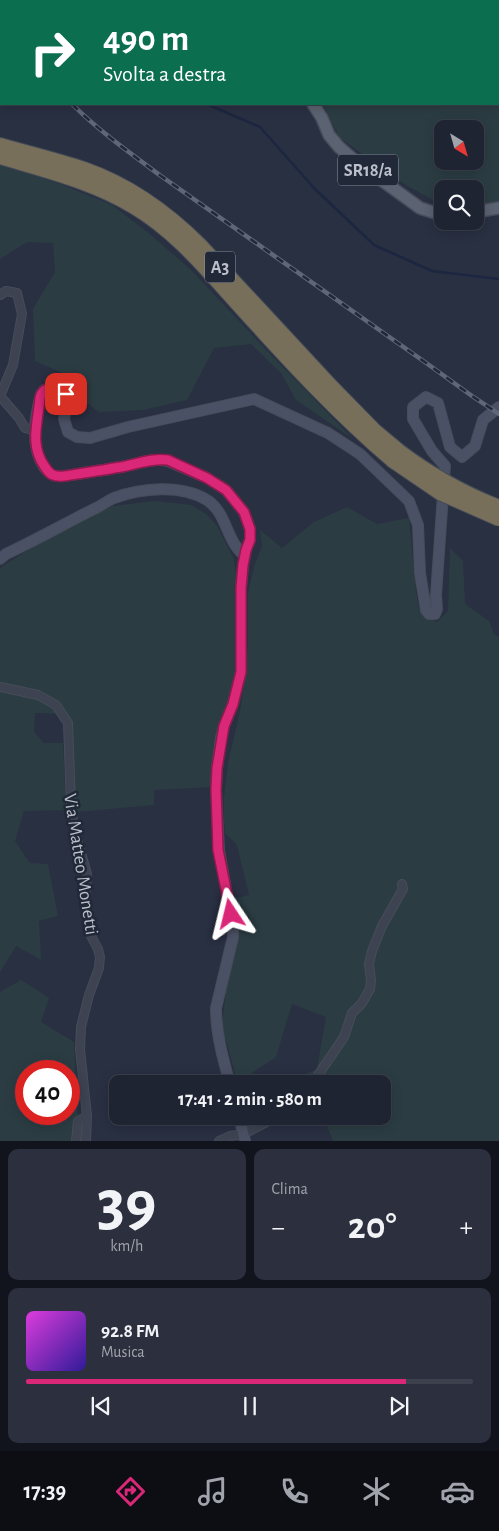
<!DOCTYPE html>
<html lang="it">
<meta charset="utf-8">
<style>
body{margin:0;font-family:"Alegreya Sans",sans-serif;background:#2c303e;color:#f1f3f6;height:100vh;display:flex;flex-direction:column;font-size:19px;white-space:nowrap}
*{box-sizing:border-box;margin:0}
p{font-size:16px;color:#a1a4ac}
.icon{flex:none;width:28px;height:28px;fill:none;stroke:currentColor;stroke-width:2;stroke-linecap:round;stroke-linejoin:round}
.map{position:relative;height:1141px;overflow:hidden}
.panel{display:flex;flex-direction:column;gap:8px;padding:8px;background:#11141c;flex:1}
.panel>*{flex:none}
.top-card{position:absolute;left:0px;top:0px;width:500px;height:105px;box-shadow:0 2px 12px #0003,0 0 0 1px #3c414d;background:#0b6e4f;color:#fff;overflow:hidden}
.needle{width:32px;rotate:143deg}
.tools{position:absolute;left:434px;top:120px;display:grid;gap:10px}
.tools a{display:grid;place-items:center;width:50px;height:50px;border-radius:10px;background:#1f2432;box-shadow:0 2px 12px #0003,0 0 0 1px #3c414d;font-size:25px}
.speed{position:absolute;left:15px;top:1060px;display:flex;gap:10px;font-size:25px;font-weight:700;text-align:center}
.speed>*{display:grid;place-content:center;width:65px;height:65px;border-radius:50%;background:#1f2432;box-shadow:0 2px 12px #0003,0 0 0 1px #3c414d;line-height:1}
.speed .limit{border:8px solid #d22;background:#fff;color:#111}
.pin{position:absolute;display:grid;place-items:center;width:42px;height:42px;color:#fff;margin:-21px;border-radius:10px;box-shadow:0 2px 8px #0006}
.me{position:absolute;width:55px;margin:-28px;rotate:350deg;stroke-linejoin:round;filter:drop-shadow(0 0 4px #0008)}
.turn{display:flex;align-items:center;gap:18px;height:105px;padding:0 20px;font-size:22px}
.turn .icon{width:65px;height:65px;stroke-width:2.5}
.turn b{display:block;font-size:35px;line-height:42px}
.big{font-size:38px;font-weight:600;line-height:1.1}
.panel .card{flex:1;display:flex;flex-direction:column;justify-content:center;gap:8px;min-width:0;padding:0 18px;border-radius:10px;background:#2c303e}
.panel .dial{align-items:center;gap:0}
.dial b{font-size:65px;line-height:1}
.song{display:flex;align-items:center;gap:15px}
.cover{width:60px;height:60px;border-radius:8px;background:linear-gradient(135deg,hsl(300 70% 55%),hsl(250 70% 35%))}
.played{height:5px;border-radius:2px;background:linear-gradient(90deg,#db2777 85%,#3c414d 85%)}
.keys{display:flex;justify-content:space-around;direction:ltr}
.heat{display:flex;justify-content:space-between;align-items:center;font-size:28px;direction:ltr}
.panel .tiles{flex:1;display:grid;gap:8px;grid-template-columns:1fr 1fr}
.card:last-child{grid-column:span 2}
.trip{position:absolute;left:109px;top:1075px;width:282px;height:50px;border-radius:10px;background:#1f2432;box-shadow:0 2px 12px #0003,0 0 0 1px #3c414d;font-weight:600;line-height:50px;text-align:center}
.tab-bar{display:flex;height:80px;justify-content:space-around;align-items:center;background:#0c0e14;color:#a1a4ac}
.tab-bar .icon{width:35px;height:35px}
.tab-bar .on{color:#db2777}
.tab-bar b{font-size:22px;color:#f1f3f6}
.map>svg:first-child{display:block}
.green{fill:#2b3d43;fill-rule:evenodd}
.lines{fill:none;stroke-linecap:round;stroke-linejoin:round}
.stream{stroke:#1c2640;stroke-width:2.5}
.street-casing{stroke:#474c5b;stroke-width:10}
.secondary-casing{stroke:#474c5b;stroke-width:12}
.primary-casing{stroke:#474c5b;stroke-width:14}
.highway-casing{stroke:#454b59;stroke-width:16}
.street{stroke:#3d4351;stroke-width:8}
.secondary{stroke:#4b5164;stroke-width:10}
.primary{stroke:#5b6271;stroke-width:11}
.highway{stroke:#776f5a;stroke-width:14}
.rail-casing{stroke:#5f6678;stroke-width:4.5}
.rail{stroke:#212837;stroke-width:2.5;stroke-dasharray:8;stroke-linecap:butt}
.highway-bridge-casing{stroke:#454b59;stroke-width:16;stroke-linecap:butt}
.highway-bridge{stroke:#776f5a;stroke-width:14}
.route-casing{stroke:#8e194d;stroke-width:12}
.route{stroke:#db2777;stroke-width:9}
.labels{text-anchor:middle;stroke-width:5;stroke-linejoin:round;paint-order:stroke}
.shield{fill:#212837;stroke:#8c929f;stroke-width:1}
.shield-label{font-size:18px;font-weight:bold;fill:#babfcb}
.street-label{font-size:19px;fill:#babfcb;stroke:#212837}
</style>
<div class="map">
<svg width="499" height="1141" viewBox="0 0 499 1141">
<rect width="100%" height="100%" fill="#293042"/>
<g class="green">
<path d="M499,95V201L475,206V189H442V205L406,185L340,138L323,104H499ZM442,129H475V161H442Z"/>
<polygon points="0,164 63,185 112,205 151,235 191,270 272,356 353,439 296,400 281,373 251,344 214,348 187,400 143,410 99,412 87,403 74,378 35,361 33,309 55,272 53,243 27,242 0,259"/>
<polygon points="155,501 191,505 206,514 217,526 234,559 236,576 235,681 213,787 154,790 154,805 76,812 68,714 35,713 34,732 44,743 63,743 66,810 24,811 15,841 30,863 48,864 58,916 39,921 41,960 16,946 0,972 0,568 62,529 113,506"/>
<polygon points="347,507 377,524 409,518 416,592 419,609 428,618 437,622 448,611 450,548 463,561 465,604 489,621 494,634 499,637 499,1141 333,1141 324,1118 293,1125 289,1116 382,1116 382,1084 284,1084 317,1069 326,1017 292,1004 276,1057 250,1074 254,1084 238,1084 222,1026 226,990 239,928 233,899 249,895 237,845 225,833 224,819 224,799 228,763 240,711 246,672 248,642 248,593 254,567 262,546 260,530 282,548 314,522"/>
<path d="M21,980L49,998L41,1022L74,1042L79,1141H0V992ZM26,1071H69V1114H26Z"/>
</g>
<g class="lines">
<g class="stream">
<polyline points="80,0 81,1"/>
<polyline points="207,104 260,127 314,188 374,245 432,271 499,279"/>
</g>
<defs>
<g id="street">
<polyline points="352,0 357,1"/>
<polyline points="0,295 6,291 17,293 22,314 13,365 0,396 19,418 25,428 35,430"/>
<polyline points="0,687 38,695 56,705 68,723 71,807 74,829 87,874 85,906 91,936 98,949 100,957 99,968 89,995 81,1027 80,1049 87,1116 86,1141"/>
<polyline points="312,1084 344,1037 352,1013 362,1003 370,989 371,981 369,964 372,951 382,926 403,889 402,884"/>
<polyline points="76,1141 78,1121 87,1116"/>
<polyline points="219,1141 230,1136 244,1134 278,1116"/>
</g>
<g id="secondary">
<path d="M0,559L6,554C36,540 64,524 94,509C101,506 107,501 114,498C141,488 181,484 207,500C228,514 225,540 245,556"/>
<path d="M230,1084C223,1059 216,1034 216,1008L233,937V928L219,850L216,790L217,768L221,738L224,726L233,704L241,672V588L243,565L246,550L250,540V529L244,512L226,490L207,478L168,461C153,458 140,463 126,466C105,470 84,473 64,476C54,477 50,475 44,467C30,446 35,417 41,394L44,390L52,388L60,389L66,394L67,397V405L64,419L68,432L77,437L90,438L128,427L254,399L328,433L360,454L409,501L418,525L420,573L426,610L429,614H435L437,609L436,595L445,466L432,451L413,419V407L426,397L438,403L450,447L462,457L475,446L483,420L499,407"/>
<polyline points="239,1116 245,1141"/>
</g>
<g id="primary">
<polyline points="168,0 168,1"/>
<polyline points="313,104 322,118 329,135 339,147 354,160 420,208 442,215"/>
<polyline points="475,212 499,208"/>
</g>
<g id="highway">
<path d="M0,145C28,153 57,160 84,169C130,185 168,213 201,246L330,385L375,431L399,451"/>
<path d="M0,157C46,171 93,182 134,207C178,233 210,274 244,311C291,363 339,415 393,461"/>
</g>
</defs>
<use href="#street" class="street-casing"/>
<use href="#secondary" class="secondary-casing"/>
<use href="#primary" class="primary-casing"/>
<use href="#highway" class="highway-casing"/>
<use href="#street" class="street"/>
<use href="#secondary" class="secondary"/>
<use href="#primary" class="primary"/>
<use href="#highway" class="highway"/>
<defs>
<g id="rail">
<polyline points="0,19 1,21"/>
<path d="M72,104C99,131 130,153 161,176L429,365L472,396L499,414"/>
</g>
</defs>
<use href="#rail" class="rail-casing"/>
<use href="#rail" class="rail"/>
<defs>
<g id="highway-bridge">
<path d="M399,451C431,475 463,493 499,507"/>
<polyline points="393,461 440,493 499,519"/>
</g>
</defs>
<use href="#highway-bridge" class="highway-bridge-casing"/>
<use href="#highway-bridge" class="highway-bridge"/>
</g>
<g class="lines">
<defs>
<path id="route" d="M66,394C58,386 43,385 40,398C38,422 29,445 45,467C50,475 54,477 64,476C84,473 105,470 126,466C140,463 153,458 168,460L207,478L226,490L244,512L250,529V540L246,550L243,565L241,588V672L233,704L224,726L217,768L216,790L218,850L231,914"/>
</defs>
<use href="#route" class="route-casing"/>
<use href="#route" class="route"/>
</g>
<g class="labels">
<g class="shield">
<rect x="338" y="154.5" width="60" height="31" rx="4"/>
<rect x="205" y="251.5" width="30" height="31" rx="4"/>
</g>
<g class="shield-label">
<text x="368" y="176">SR18/a</text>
<text x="220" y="273">A3</text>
</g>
<g class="street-label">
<text transform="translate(82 864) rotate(81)" y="7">Via Matteo Monetti</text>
</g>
</g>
</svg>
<div class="tools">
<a><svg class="needle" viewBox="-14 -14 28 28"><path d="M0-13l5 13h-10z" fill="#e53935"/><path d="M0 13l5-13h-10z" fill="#a1a4ac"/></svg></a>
<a><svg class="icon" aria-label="search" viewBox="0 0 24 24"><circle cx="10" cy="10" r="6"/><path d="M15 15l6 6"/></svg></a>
</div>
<div class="speed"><div class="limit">40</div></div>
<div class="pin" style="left:66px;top:394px;background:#d93025"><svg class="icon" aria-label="arrive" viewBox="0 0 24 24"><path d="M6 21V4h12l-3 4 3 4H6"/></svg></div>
<svg class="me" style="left:231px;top:914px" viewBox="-20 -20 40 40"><path d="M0-17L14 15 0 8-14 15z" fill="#db2777" stroke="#fff" stroke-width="4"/></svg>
<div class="trip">17:41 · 2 min · 580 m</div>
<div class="top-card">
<div class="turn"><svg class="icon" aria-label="right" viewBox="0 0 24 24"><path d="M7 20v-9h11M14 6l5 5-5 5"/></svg><div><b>490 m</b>Svolta a destra</div></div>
</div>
</div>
<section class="panel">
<div class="tiles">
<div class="card dial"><b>39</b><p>km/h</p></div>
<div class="card"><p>Clima</p>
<div class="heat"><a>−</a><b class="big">20°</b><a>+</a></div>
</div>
<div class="card">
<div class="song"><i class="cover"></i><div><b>92.8 FM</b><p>Musica</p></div></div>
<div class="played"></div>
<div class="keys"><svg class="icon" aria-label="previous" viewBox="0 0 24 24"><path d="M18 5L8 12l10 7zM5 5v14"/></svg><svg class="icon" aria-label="pause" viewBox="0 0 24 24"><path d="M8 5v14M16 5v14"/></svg><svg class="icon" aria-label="next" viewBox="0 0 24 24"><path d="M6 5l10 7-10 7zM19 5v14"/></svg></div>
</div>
</div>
</section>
<nav class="tab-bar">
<b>17:39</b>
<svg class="icon on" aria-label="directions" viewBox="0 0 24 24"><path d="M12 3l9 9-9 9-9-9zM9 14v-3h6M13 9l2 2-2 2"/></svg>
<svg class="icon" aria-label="music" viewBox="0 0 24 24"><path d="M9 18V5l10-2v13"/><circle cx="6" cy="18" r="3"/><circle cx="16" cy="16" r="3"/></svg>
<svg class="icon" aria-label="phone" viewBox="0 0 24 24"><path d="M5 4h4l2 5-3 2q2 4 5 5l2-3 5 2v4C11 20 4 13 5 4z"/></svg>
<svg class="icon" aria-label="climate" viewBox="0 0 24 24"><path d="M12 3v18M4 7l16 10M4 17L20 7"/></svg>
<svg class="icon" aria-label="car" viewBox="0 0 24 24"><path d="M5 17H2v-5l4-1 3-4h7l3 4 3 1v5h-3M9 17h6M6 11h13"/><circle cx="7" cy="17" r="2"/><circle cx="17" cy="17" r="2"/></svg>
</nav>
